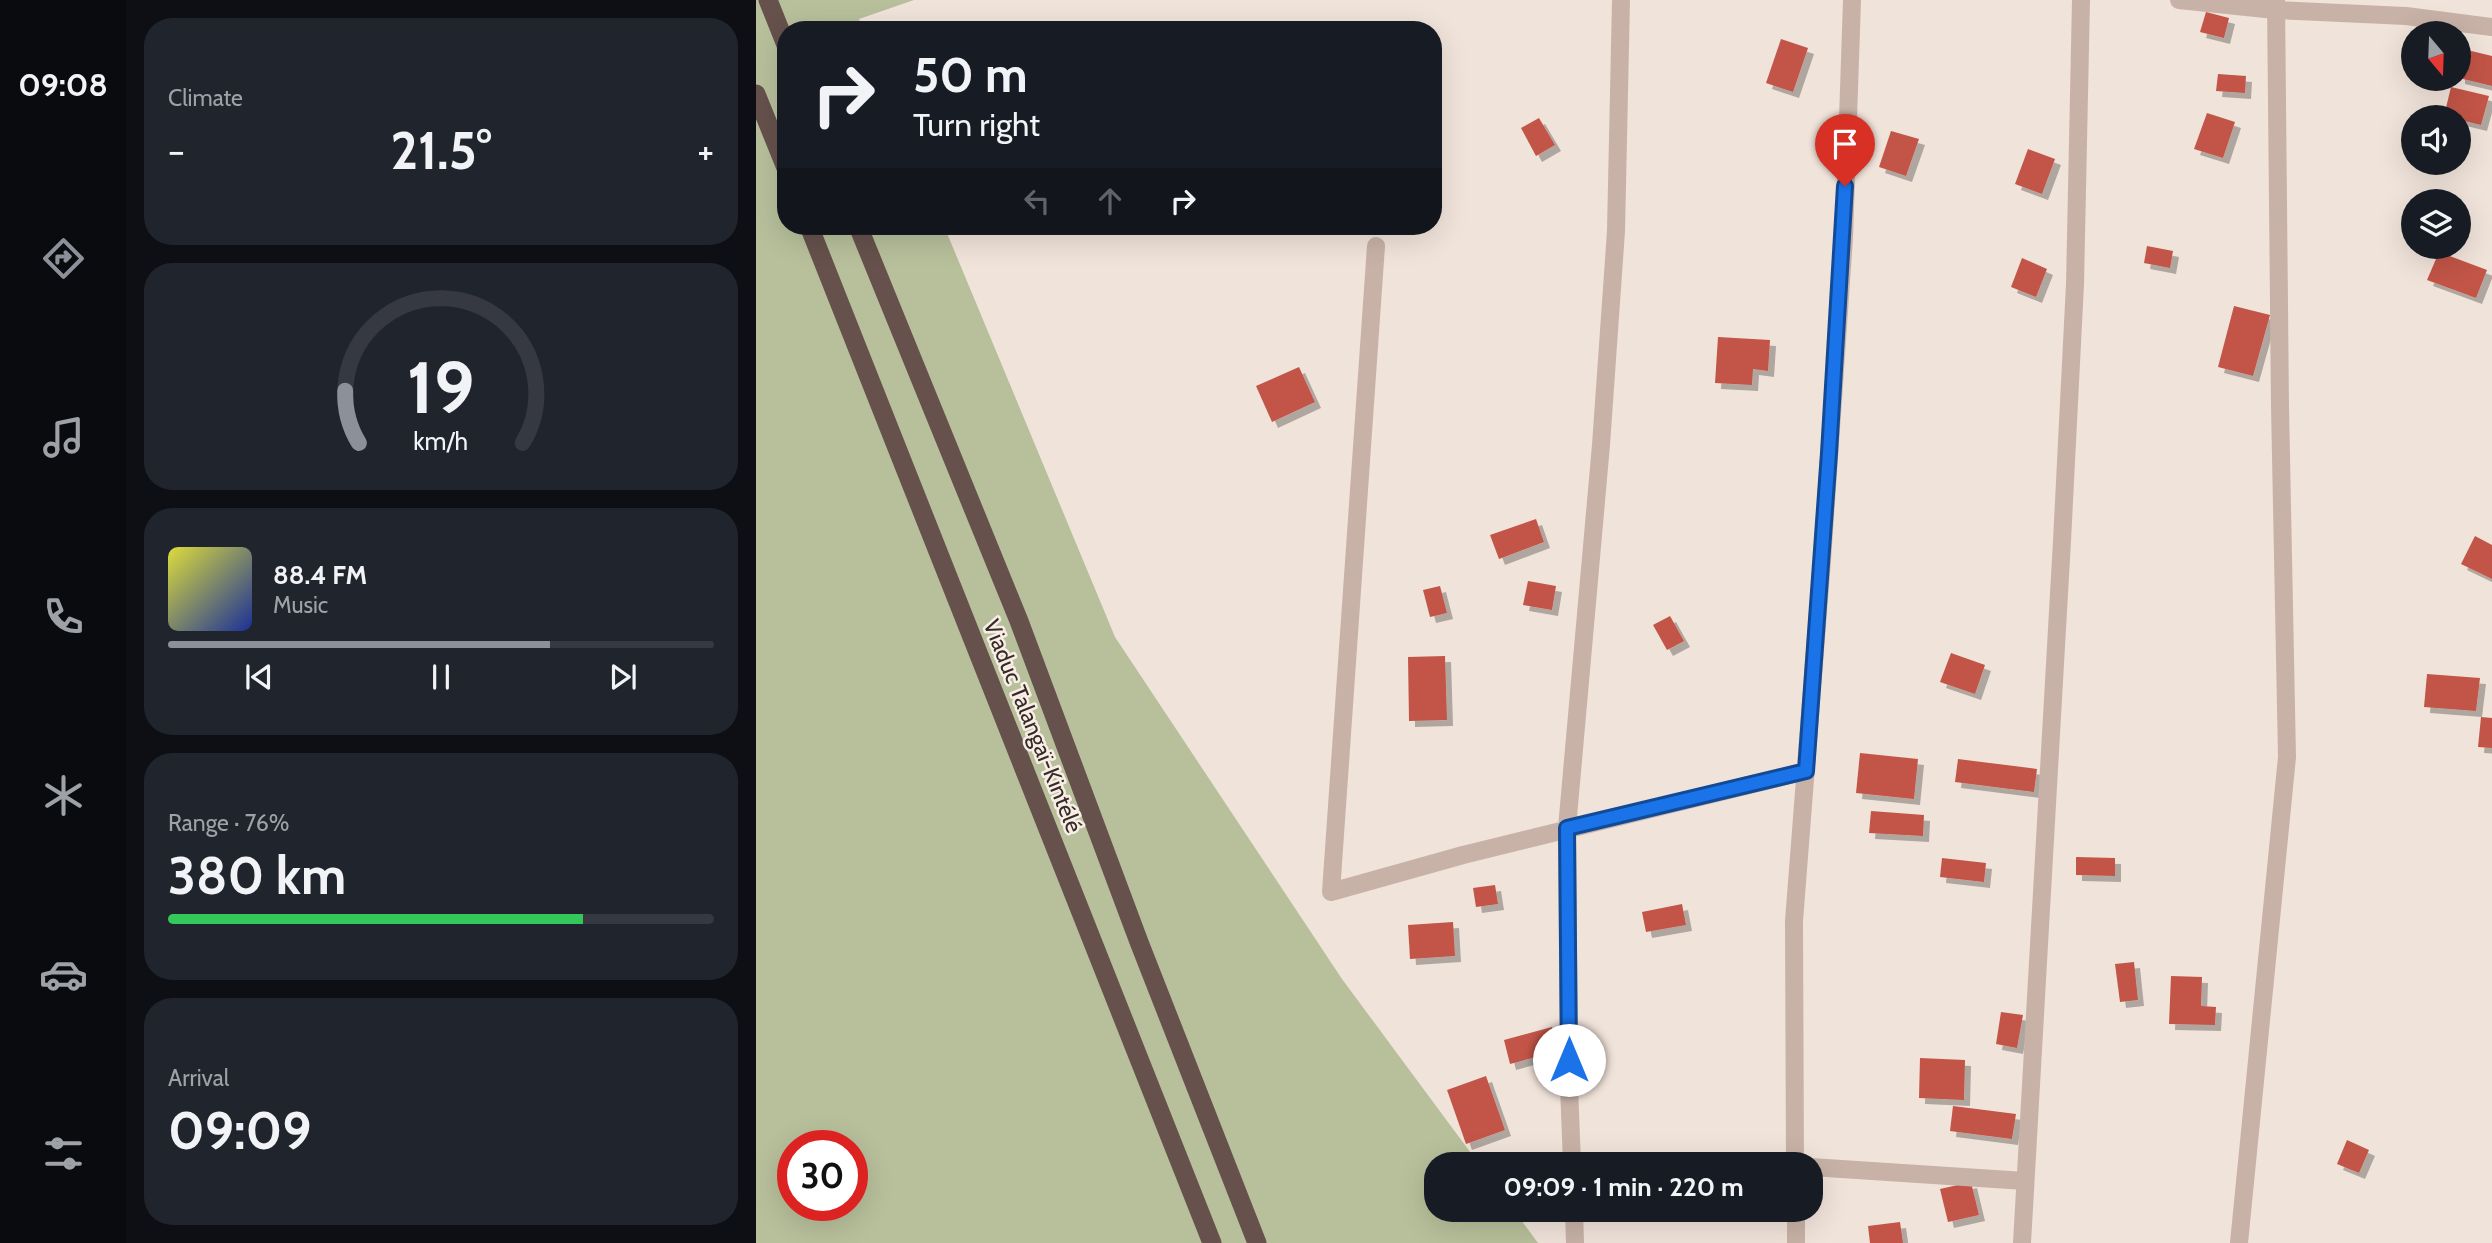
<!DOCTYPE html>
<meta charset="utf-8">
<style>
body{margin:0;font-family:Cabin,sans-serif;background:#20242c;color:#f1f3f6;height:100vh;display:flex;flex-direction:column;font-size:26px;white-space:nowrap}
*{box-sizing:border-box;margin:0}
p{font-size:23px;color:#9ea1a6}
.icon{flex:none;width:38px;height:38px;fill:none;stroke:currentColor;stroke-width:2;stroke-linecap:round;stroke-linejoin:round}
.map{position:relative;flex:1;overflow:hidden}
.panel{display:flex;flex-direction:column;gap:18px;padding:18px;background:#0d0f14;width:630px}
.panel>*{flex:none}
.guide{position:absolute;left:21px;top:21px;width:665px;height:214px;border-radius:28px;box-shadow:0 7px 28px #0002;background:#171b24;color:#f1f3f6;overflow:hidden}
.needle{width:46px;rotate:161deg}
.fabs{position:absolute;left:1645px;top:21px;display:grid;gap:14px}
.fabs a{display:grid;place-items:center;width:70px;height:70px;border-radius:50%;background:#171b24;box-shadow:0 7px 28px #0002;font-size:35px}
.speed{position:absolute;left:21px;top:1130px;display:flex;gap:14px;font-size:35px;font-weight:700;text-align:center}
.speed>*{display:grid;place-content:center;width:91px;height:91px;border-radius:50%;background:#171b24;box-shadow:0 7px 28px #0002;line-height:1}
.speed .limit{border:10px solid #d22;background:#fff;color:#111}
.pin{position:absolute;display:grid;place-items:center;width:60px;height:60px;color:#fff;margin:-72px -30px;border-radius:50% 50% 50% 0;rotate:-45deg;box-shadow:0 0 7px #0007}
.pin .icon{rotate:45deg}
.me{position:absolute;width:77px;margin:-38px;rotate:0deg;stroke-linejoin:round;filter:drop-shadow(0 0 5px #0008)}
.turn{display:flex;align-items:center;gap:24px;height:147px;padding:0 21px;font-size:32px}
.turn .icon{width:91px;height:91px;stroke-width:2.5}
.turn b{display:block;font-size:49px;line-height:60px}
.lanes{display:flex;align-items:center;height:66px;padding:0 21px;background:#0003;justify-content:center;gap:35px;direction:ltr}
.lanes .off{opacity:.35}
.big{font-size:52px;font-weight:700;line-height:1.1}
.panel .tile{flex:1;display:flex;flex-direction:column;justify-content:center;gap:10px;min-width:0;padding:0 24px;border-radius:28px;background:#20242c}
.panel .dial{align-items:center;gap:0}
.dial svg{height:182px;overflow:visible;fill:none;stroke:#363941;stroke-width:7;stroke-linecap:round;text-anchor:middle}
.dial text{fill:#f1f3f6;stroke:none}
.song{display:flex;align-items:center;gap:21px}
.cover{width:84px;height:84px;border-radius:10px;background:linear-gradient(135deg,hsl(60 70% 55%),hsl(230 70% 35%))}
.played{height:7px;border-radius:4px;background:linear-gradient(90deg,#8c9099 70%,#363941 70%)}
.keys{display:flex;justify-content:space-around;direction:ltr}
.heat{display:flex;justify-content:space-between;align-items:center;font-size:38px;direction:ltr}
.charge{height:10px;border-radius:5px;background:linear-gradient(90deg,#34c759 76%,#363941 0)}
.trip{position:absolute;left:668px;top:1152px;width:399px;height:70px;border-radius:28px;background:#171b24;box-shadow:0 7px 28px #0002;font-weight:700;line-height:70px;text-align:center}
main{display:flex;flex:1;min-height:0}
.tabs{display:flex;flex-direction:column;width:126px;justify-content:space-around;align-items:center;background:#090b0e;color:#9ea1a6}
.tabs .icon{width:49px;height:49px}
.tabs .active{color:#8c9099}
.tabs b{font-size:32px;color:#f1f3f6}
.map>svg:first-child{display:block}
.green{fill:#b7bf9b;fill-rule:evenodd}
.building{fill:#c25547;filter:url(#shadow)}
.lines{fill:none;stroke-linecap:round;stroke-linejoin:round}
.minor{stroke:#c8b2a7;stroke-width:18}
.trunk{stroke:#66514c;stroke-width:19}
.route-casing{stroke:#114b97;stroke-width:18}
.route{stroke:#1a73e8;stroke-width:12}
.labels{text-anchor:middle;stroke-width:5;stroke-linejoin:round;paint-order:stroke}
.street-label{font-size:23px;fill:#352a27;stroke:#f8eee6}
</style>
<main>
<nav class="tabs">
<b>09:08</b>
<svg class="icon active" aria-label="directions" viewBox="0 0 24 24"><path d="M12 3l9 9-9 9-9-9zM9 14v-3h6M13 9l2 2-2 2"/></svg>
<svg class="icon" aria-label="music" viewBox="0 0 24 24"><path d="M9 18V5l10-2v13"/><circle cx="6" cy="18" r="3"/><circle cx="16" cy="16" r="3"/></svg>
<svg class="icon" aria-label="phone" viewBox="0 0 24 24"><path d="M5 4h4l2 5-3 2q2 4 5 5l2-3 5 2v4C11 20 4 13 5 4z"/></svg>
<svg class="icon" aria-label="climate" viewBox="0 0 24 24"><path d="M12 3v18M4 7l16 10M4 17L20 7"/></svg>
<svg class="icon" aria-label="car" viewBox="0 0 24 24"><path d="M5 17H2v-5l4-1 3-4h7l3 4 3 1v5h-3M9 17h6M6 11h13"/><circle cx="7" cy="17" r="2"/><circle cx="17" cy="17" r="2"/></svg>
<svg class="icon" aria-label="filters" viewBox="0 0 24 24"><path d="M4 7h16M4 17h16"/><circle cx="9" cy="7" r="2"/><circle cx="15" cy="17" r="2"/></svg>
</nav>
<section class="panel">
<div class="tile"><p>Climate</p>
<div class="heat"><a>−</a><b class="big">21.5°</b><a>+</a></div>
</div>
<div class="tile dial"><svg viewBox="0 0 100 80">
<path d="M14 69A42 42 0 1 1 86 69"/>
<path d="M14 69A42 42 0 0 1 8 46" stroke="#8c9099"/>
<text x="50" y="56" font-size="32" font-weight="700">19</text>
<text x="50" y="72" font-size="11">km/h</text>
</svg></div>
<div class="tile">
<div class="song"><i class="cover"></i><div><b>88.4 FM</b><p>Music</p></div></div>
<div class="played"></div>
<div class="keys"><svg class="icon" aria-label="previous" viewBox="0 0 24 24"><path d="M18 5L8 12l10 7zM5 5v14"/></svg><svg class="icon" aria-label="pause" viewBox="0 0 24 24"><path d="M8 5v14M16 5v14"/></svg><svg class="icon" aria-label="next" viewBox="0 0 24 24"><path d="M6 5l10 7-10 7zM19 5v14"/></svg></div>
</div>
<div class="tile"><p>Range · 76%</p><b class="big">380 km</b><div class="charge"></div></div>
<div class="tile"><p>Arrival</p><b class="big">09:09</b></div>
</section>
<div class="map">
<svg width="1736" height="1243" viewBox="0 0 1736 1243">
<defs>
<filter id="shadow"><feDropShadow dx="6" dy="6" stdDeviation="0" flood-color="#0004"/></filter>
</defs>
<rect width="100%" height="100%" fill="#f0e3da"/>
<path class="green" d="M0,0H158L103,19L107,30H30V226H188L359,637L586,979L723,1164H681V1209H757L782,1243H0ZM37,1146H96V1206H37Z"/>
<g class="building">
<polygon points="1450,12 1473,18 1468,38 1444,32"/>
<polygon points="1025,39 1052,48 1037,92 1010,83"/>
<polygon points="1703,48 1736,56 1736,86 1703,78"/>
<polygon points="1462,74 1490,76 1489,93 1460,91"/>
<polygon points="1695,87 1733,96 1725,125 1688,116"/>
<polygon points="1451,113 1479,122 1467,158 1438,149"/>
<polygon points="783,118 799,145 780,156 765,128"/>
<polygon points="1135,131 1163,139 1150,176 1123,167"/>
<polygon points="1272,149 1299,159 1286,194 1259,184"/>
<polygon points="1391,246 1417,251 1414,268 1388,263"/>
<polygon points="1683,252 1731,270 1720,298 1671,280"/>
<polygon points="1266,258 1291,269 1280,297 1255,287"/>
<polygon points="1478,306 1514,315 1497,376 1462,367"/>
<polygon points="962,337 1014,340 1012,371 997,369 996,385 959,383"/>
<polygon points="543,367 559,402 516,422 500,386"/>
<polygon points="780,519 788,542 743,559 734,535"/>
<polygon points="1719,536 1736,545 1736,579 1705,564"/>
<polygon points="772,581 800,586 796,610 767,605"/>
<polygon points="684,586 691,613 674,617 667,590"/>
<polygon points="914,616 928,641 911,650 897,625"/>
<polygon points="1195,653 1229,665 1219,694 1184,682"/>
<polygon points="689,656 691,720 653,721 652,657"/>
<polygon points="1671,674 1724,678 1720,711 1668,707"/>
<polygon points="1725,717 1736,718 1736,748 1722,747"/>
<polygon points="1104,753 1162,759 1158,799 1100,793"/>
<polygon points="1202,759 1281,769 1278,792 1199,782"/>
<polygon points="1115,811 1168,815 1167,836 1113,833"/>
<polygon points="1320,857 1359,858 1359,876 1320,875"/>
<polygon points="1186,858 1230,863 1228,882 1184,877"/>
<polygon points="739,885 742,904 720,907 717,888"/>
<polygon points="926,904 930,925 890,932 886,912"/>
<polygon points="697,922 699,956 654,959 652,925"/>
<polygon points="1378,962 1382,1000 1364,1002 1359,964"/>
<polygon points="1415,976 1446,977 1445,1006 1460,1007 1459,1025 1413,1024"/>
<polygon points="1245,1012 1267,1015 1261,1048 1240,1044"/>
<polygon points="796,1027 802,1051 754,1064 748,1040"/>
<polygon points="1164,1058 1209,1060 1208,1100 1163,1098"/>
<polygon points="730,1076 749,1130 710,1144 691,1090"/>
<polygon points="1197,1106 1260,1114 1256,1139 1194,1131"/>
<polygon points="1591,1140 1613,1150 1603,1173 1581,1164"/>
<polygon points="1215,1182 1223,1215 1192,1222 1184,1189"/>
<polygon points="1144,1222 1147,1243 1114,1243 1112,1226"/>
</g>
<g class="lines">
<g class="minor">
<polyline points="1423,0 1519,10 1650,16 1736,27"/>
<polyline points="620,246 575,892 707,855 1050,771"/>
<polyline points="816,1164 813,1086 811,828 845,445 860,231 865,0"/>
<polyline points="1039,1164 1038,921 1066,560 1088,238 1096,0"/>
<polyline points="1055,1167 1269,1181"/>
<polyline points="818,1209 819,1243"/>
<polyline points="1040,1209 1040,1243"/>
<polyline points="1266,1243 1306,541 1319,284 1325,0"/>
<polyline points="1483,1243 1531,757 1524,406 1520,0"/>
</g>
<g class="trunk">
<polyline points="12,0 30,45"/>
<polyline points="0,94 30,168"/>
<polyline points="53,226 456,1243"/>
<polyline points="102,226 263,621 383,942 501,1243"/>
</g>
</g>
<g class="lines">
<defs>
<polyline id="route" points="813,1060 811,828 1050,771 1073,453 1089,186"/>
</defs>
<use href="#route" class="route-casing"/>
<use href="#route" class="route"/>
</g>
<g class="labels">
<g class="street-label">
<text transform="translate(277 726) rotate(68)" y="8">Viaduc Talangaï-Kintélé</text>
</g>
</g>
</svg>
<div class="fabs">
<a><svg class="needle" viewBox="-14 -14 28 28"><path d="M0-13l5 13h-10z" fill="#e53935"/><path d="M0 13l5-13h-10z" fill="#9ea1a6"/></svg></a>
<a><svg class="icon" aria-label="sound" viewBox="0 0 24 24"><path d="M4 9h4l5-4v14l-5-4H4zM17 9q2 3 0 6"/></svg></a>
<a><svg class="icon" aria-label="layers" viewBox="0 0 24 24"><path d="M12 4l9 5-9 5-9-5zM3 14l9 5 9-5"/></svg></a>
</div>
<div class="speed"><div class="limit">30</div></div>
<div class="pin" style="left:1089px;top:186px;background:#d93025"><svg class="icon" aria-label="arrive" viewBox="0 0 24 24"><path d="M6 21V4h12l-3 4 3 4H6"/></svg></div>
<svg class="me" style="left:813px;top:1060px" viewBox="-20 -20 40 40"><circle r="19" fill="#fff"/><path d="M0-13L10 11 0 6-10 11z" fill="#1a73e8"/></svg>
<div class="trip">09:09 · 1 min · 220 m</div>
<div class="guide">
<div class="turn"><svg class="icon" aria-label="right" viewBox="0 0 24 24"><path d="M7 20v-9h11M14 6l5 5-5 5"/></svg><div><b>50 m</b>Turn right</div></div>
<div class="lanes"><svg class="icon off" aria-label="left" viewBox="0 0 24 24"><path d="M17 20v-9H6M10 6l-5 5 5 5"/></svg><svg class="icon off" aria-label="ahead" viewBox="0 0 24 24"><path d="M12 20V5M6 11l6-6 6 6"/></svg><svg class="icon" aria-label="right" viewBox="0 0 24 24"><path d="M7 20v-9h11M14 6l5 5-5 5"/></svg></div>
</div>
</div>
</main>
